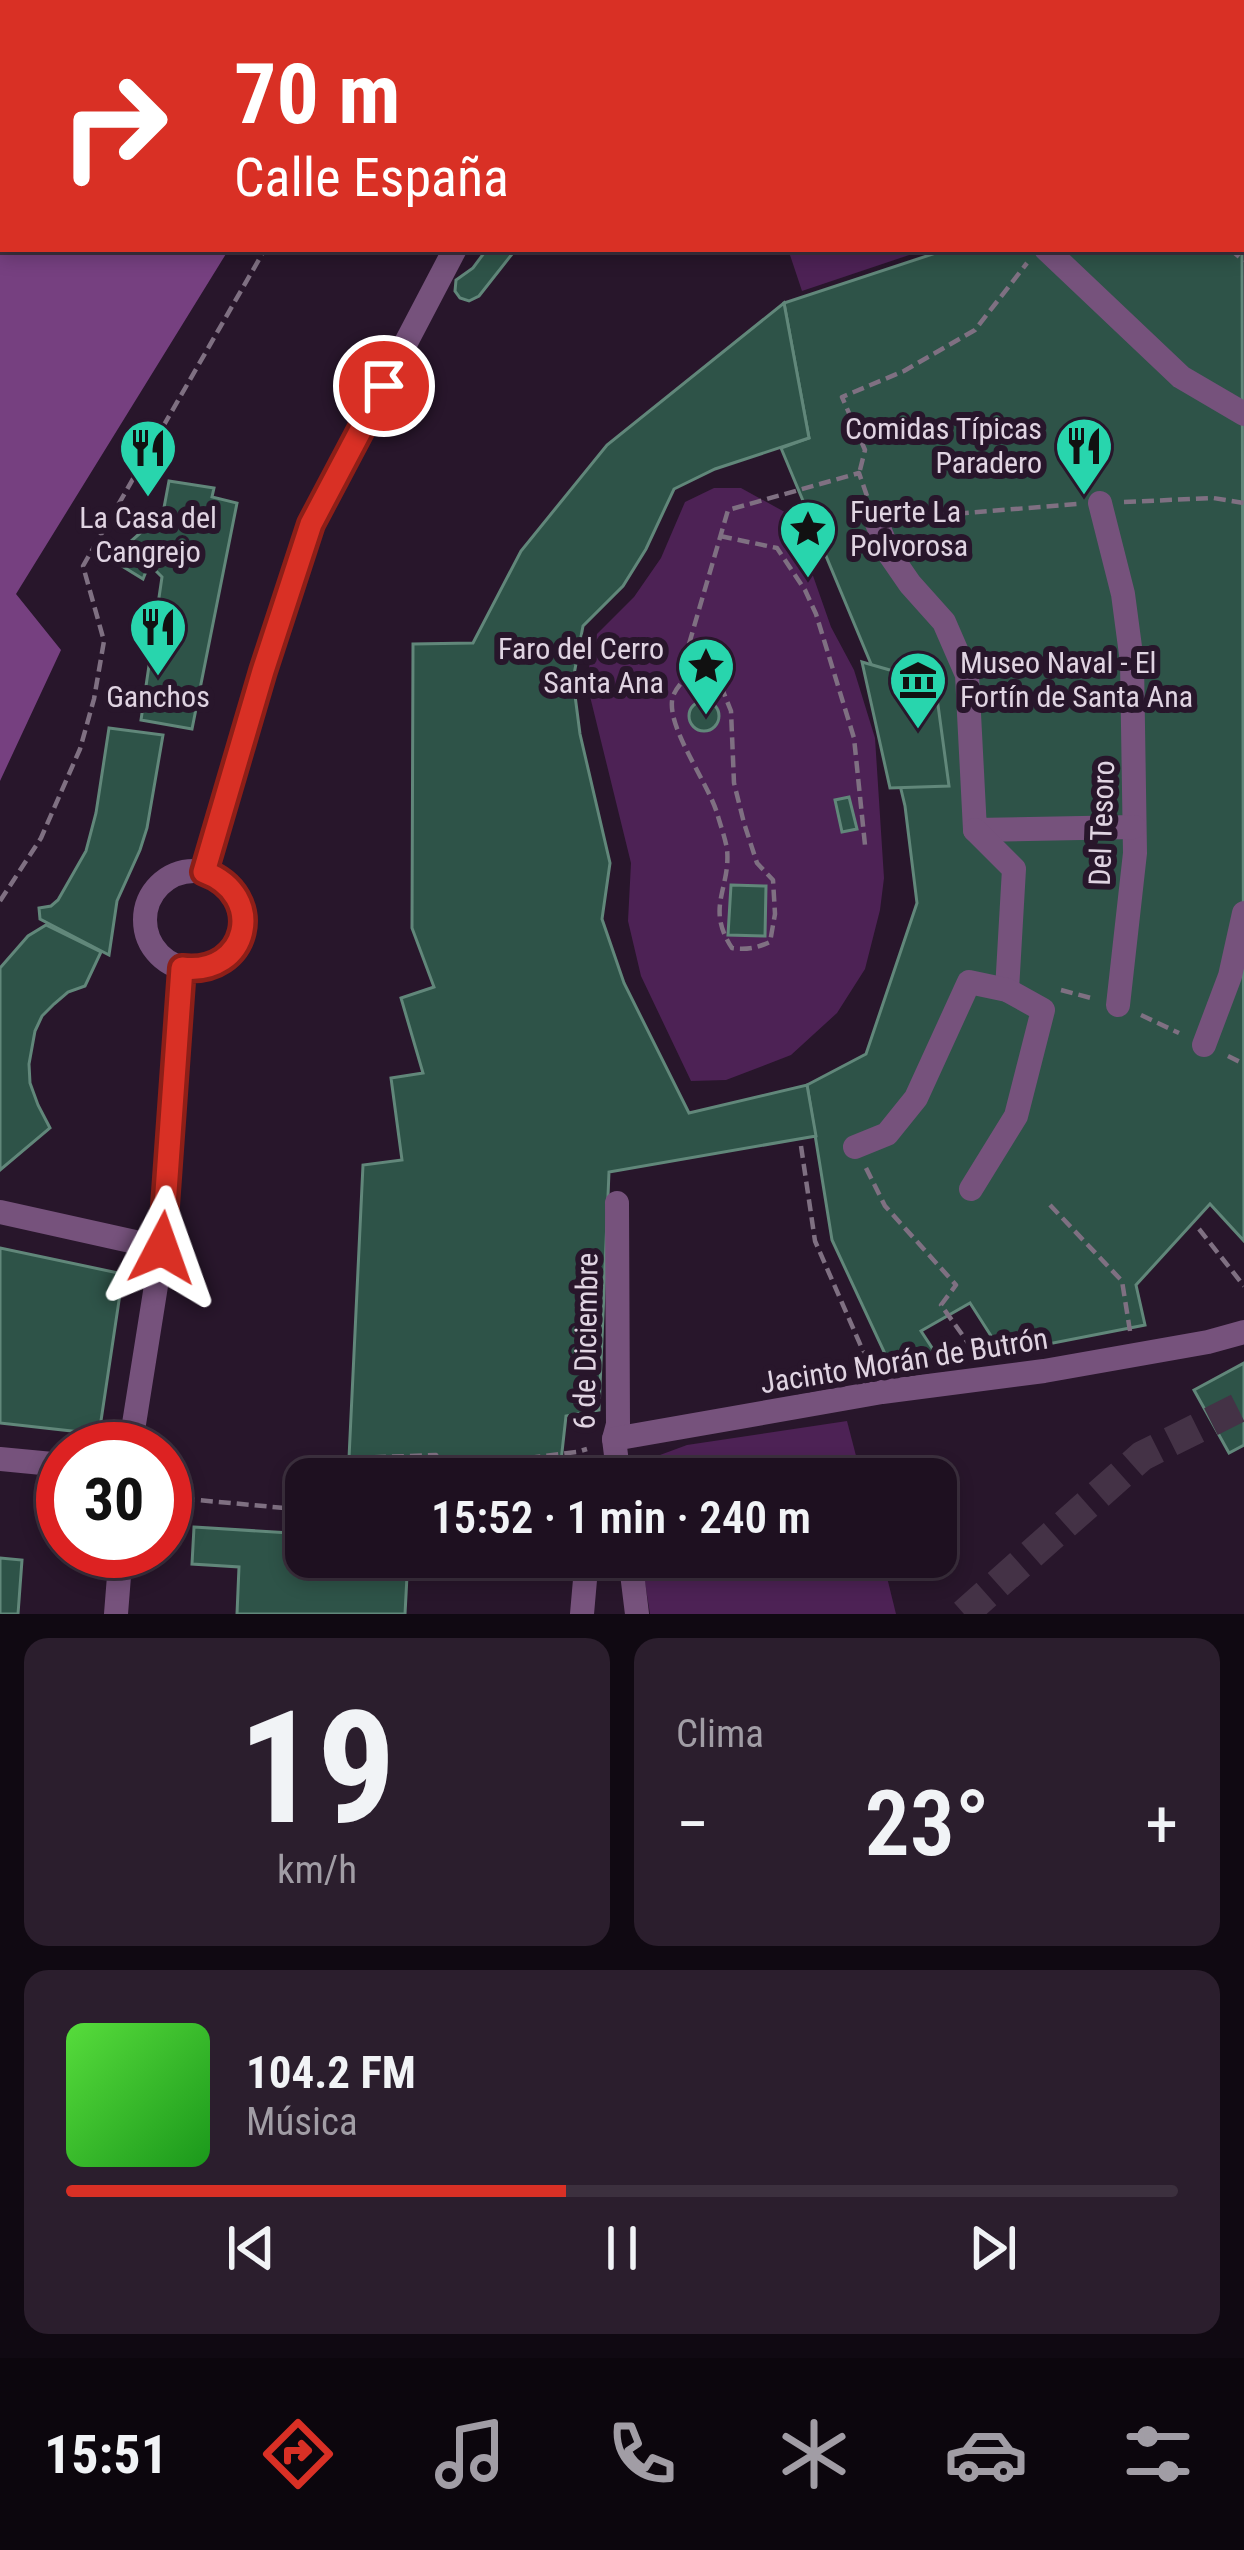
<!DOCTYPE html>
<html lang="es">
<meta charset="utf-8">
<style>
body{margin:0;font-family:"Roboto Condensed",sans-serif;background:#2b1e2d;color:#f1f3f6;height:100vh;display:flex;flex-direction:column;font-size:45px;white-space:nowrap}
*{box-sizing:border-box;margin:0}
p{font-size:39px;color:#a19da5}
.icon{flex:none;width:66px;height:66px;fill:none;stroke:currentColor;stroke-width:2;stroke-linecap:round;stroke-linejoin:round}
.map{position:relative;height:1614px;overflow:hidden}
.details{display:flex;flex-direction:column;gap:24px;padding:24px;background:#100912;flex:1}
.details>*{flex:none}
.top-card{position:absolute;left:0px;top:0px;width:1245px;height:252px;box-shadow:0 6px 18px #0003,0 0 0 3px #3c303e;background:#d93025;color:#fff;overflow:hidden}
.speed{position:absolute;left:36px;top:1422px;display:flex;gap:24px;font-size:60px;font-weight:700;text-align:center}
.speed>*{display:grid;place-content:center;width:156px;height:156px;border-radius:50%;background:#1e1020;box-shadow:0 6px 18px #0003,0 0 0 3px #3c303e;line-height:1}
.speed .limit{border:18px solid #d22;background:#fff;color:#111}
.pin{position:absolute;display:grid;place-items:center;width:102px;height:102px;color:#fff;margin:-51px;border:6px solid #fff;border-radius:50%;box-shadow:0 3px 12px #0007}
.me{position:absolute;width:132px;margin:-66px;rotate:4deg;stroke-linejoin:round;filter:drop-shadow(0 0 9px #0008)}
.turn{display:flex;align-items:center;gap:42px;height:252px;padding:0 36px;font-size:54px}
.turn .icon{width:156px;height:156px;stroke-width:2.5}
.turn b{display:block;font-size:84px;line-height:102px}
.big{font-size:90px;font-weight:600;line-height:1.1}
.details .card{flex:1;display:flex;flex-direction:column;justify-content:center;gap:18px;min-width:0;padding:0 42px;border-radius:24px;background:#2b1e2d}
.details .dial{align-items:center;gap:0}
.dial b{font-size:156px;line-height:1}
.song{display:flex;align-items:center;gap:36px}
.cover{width:144px;height:144px;border-radius:18px;background:linear-gradient(135deg,hsl(110 70% 55%),hsl(120 70% 35%))}
.played{height:12px;border-radius:6px;background:linear-gradient(90deg,#d93025 45%,#3c303e 45%)}
.keys{display:flex;justify-content:space-around;direction:ltr}
.heat{display:flex;justify-content:space-between;align-items:center;font-size:66px;direction:ltr}
.details .tiles{flex:1;display:grid;gap:24px;grid-template-columns:1fr 1fr}
.card:last-child{grid-column:span 2}
.trip{position:absolute;left:285px;top:1458px;width:672px;height:120px;border-radius:24px;background:#1e1020;box-shadow:0 6px 18px #0003,0 0 0 3px #3c303e;font-weight:600;line-height:120px;text-align:center}
.menu{display:flex;height:192px;justify-content:space-around;align-items:center;background:#0c060d;color:#a19da5}
.menu .icon{width:84px;height:84px}
.menu .active{color:#d93025}
.menu b{font-size:54px;color:#f1f3f6}
.map>svg:first-child{display:block}
.green{fill:#4d2255}
.water{fill:#764080}
.building{fill:#2e5348;stroke:#61877a;stroke-width:3}
.lines{fill:none;stroke-linecap:round;stroke-linejoin:round}
.primary-tunnel{stroke:#443246;stroke-width:30;stroke-dasharray:30 15;stroke-linecap:butt}
.path{stroke:#7f7082;stroke-width:4.5;stroke-dasharray:12 6;stroke-linecap:butt}
.street{stroke:#76527c;stroke-width:24}
.route-casing{stroke:#8d1f18;stroke-width:30}
.route{stroke:#d93025;stroke-width:21}
.labels{text-anchor:middle;stroke-width:12;stroke-linejoin:round;paint-order:stroke}
.poi-label{font-size:30px;fill:#e0d4e2;stroke:#28162b;text-anchor:end}
.street-label{font-size:30px;fill:#e0d4e2;stroke:#28162b}
</style>
<div class="map">
<svg width="1244" height="1614" viewBox="0 0 1244 1614">
<rect width="100%" height="100%" fill="#28162b"/>
<g class="green">
<polygon points="788,249 927,249 802,291"/>
<polygon points="714,488 741,488 792,516 831,627 854,670 875,738 884,878 880,910 865,969 837,1013 791,1055 726,1080 691,1081 641,976 628,921 631,863 586,680 597,634 634,597 661,558 685,502"/>
<polygon points="847,1421 862,1479 628,1479 641,1466 660,1455 687,1445"/>
<polygon points="641,1557 882,1557 896,1614 650,1614"/>
</g>
<polygon class="water" points="0,0 439,0 435,3 3,3 3,249 229,249 16,594 61,650 0,781"/>
<g class="building">
<polygon points="767,0 922,0 923,3 768,3"/>
<rect x="1055" y="0" width="46" height="3"/>
<polygon points="1242,28 1244,28 1242,152"/>
<polygon points="1242,229 1244,1241 1210,1204 1136,1285 1145,1325 1002,1353 970,1303 921,1331 942,1363 893,1371 832,1240 807,1085 866,1054 917,903 905,806 871,664 781,448 809,438 784,303 948,249 1242,249"/>
<polygon points="487,249 516,249 479,296 469,301 460,298 455,291 456,280 473,268"/>
<polygon points="784,303 809,438 715,469 674,489 646,549 623,586 583,626 573,680 580,734 610,863 602,919 624,983 689,1113 807,1085 816,1136 609,1172 599,1410 566,1416 559,1479 348,1479 363,1165 402,1160 391,1078 423,1073 401,998 434,987 412,928 413,644 473,643 521,551 607,445"/>
<polygon points="169,481 214,488 212,497 237,503 192,729 141,720 162,577 149,564 143,579 117,563 130,542 163,513"/>
<polygon points="862,662 935,683 949,786 890,788"/>
<circle cx="704" cy="716" r="15"/>
<polygon points="109,728 163,735 147,828 140,850 117,901 109,955 40,919 39,908 51,906 58,900 86,851 96,813"/>
<polygon points="849,797 857,829 842,832 835,800"/>
<polygon points="731,885 766,886 765,936 728,935"/>
<polygon points="46,925 101,952 85,986 68,992 54,1004 42,1016 35,1031 29,1064 30,1083 38,1105 50,1128 0,1170 0,968 28,936"/>
<polygon points="0,1248 123,1274 99,1434 0,1423"/>
<polygon points="1244,1363 1244,1445 1229,1453 1194,1390"/>
<polygon points="194,1527 306,1534 306,1557 408,1557 405,1614 237,1614 239,1567 192,1564"/>
<polygon points="0,1558 22,1560 18,1614 0,1614"/>
</g>
<g class="lines">
<polyline class="primary-tunnel" points="964,1614 1142,1456 1244,1405"/>
<g class="path">
<polyline points="618,0 620,3"/>
<polyline points="471,3 475,0"/>
<polyline points="733,3 739,0"/>
<polyline points="1230,249 1244,261"/>
<polyline points="860,470 865,450 842,397 904,371 975,330 1027,263"/>
<polyline points="1124,502 1213,498 1244,503"/>
<polyline points="903,518 1077,504"/>
<polyline points="720,536 777,548 805,590 816,614 854,738 865,845"/>
<polyline points="686,678 682,668 728,510 859,473 867,496"/>
<path d="M686,678L707,679L721,686L731,711L734,783L744,823L757,863L773,880L775,914L770,942C757,948 746,950 732,948C705,907 731,889 727,849C725,837 720,824 717,813C707,781 669,731 672,701C673,692 680,684 686,678Z"/>
<polyline points="0,901 41,838 80,749 94,699 104,641 83,566 265,249"/>
<polyline points="1061,990 1091,998"/>
<polyline points="1141,1015 1179,1033"/>
<polyline points="1228,1056 1244,1064"/>
<polyline points="801,1146 815,1241 870,1367"/>
<polyline points="866,1168 885,1206 956,1285 941,1305 976,1354"/>
<polyline points="1050,1205 1122,1281 1130,1331"/>
<polyline points="1199,1229 1244,1286"/>
<polyline points="323,1479 322,1459 436,1455 445,1468 577,1452 587,1449"/>
<polyline points="165,1497 306,1510"/>
</g>
<g class="street">
<polyline points="1170,0 1183,3"/>
<polyline points="1242,17 1244,17"/>
<polyline points="1046,249 1181,377 1244,414"/>
<polyline points="1100,503 1123,594 1132,662 1135,853 1118,1005"/>
<polyline points="876,521 890,555 910,584 944,622 967,675 975,830 1134,827"/>
<polyline points="975,830 1014,869 1007,990"/>
<circle cx="194" cy="920" r="49"/>
<polyline points="204,872 263,671 311,524 455,249"/>
<polyline points="1204,1045 1230,976 1244,913"/>
<polyline points="855,1147 887,1134 916,1098 969,982 1007,990 1043,1010 1016,1116 971,1189"/>
<polyline points="617,1203 618,1424 614,1439 619,1479"/>
<polyline points="0,1212 162,1248"/>
<polyline points="614,1439 882,1392 1044,1371 1208,1342 1244,1332"/>
<polyline points="130,1449 162,1248 182,968"/>
<polyline points="0,1459 63,1465"/>
<polyline points="630,1557 637,1614"/>
<polyline points="116,1614 121,1551"/>
<polyline points="582,1614 587,1557"/>
</g>
</g>
<g class="lines">
<defs>
<path id="route" d="M162,1248L182,968C249,976 267,895 204,872L263,671L311,524L384,386"/>
</defs>
<use href="#route" class="route-casing"/>
<use href="#route" class="route"/>
</g>
<defs>
<symbol id="restaurant-pin" viewBox="-11 -11 22 30"><path d="M0 17L-7.5 6A9.5 9.5 0 1 1 7.5 6Z" fill="#28d5ad" stroke="#28162b"/><path d="M-5-6h1v4h1v-4h1v4h1v-4h1v5L-1.5 .5V6h-2V.5L-5-1ZM5-6V6H3V1.5H1.5Q1.5-4 5-6Z" fill="#111"/></symbol>
<symbol id="sight-pin" viewBox="-11 -11 22 30"><path d="M0 17L-7.5 6A9.5 9.5 0 1 1 7.5 6Z" fill="#28d5ad" stroke="#28162b"/><path d="M0-6L1.8-2.2L6-1.7L2.9 1.2L3.7 5.4L0 3.3L-3.7 5.4L-2.9 1.2L-6-1.7L-1.8-2.2Z" fill="#111"/></symbol>
<symbol id="museum-pin" viewBox="-11 -11 22 30"><path d="M0 17L-7.5 6A9.5 9.5 0 1 1 7.5 6Z" fill="#28d5ad" stroke="#28162b"/><path d="M0-6L6-3V-2H-6V-3ZM-5-1h2V3h-2ZM-1-1h2V3h-2ZM3-1h2V3H3ZM-6 4H6V6H-6Z" fill="#111"/></symbol>
</defs>
<g fill-rule="evenodd">
<use href="#restaurant-pin" x="1051" y="413" width="66" height="90"/>
<use href="#restaurant-pin" x="115" y="415" width="66" height="90"/>
<use href="#sight-pin" x="775" y="496" width="66" height="90"/>
<use href="#restaurant-pin" x="125" y="594" width="66" height="90"/>
<use href="#sight-pin" x="673" y="633" width="66" height="90"/>
<use href="#museum-pin" x="885" y="647" width="66" height="90"/>
</g>
<g class="labels">
<g class="poi-label">
<text x="1042" y="439">Comidas Típicas<tspan x="1042" dy="34">Paradero</tspan></text>
<text x="850" y="522" text-anchor="start">Fuerte La<tspan x="850" dy="34">Polvorosa</tspan></text>
<text x="148" y="528" text-anchor="middle">La Casa del<tspan x="148" dy="34">Cangrejo</tspan></text>
<text x="664" y="659">Faro del Cerro<tspan x="664" dy="34">Santa Ana</tspan></text>
<text x="960" y="673" text-anchor="start">Museo Naval - El<tspan x="960" dy="34">Fortín de Santa Ana</tspan></text>
<text x="158" y="707" text-anchor="middle">Ganchos</text>
</g>
<g class="street-label">
<text transform="translate(1102 823) rotate(-88)" y="10">Del Tesoro</text>
<text transform="translate(586 1341) rotate(-89)" y="10">6 de Diciembre</text>
<text transform="translate(904 1361) rotate(-9)" y="10">Jacinto Morán de Butrón</text>
</g>
</g>
</svg>
<div class="speed"><div class="limit">30</div></div>
<div class="pin" style="left:384px;top:386px;background:#d93025"><svg class="icon" aria-label="arrive" viewBox="0 0 24 24"><path d="M6 21V4h12l-3 4 3 4H6"/></svg></div>
<svg class="me" style="left:162px;top:1248px" viewBox="-20 -20 40 40"><path d="M0-17L14 15 0 8-14 15z" fill="#d93025" stroke="#fff" stroke-width="4"/></svg>
<div class="trip">15:52 · 1 min · 240 m</div>
<div class="top-card">
<div class="turn"><svg class="icon" aria-label="right" viewBox="0 0 24 24"><path d="M7 20v-9h11M14 6l5 5-5 5"/></svg><div><b>70 m</b>Calle España</div></div>
</div>
</div>
<section class="details">
<div class="tiles">
<div class="card dial"><b>19</b><p>km/h</p></div>
<div class="card"><p>Clima</p>
<div class="heat"><a>−</a><b class="big">23°</b><a>+</a></div>
</div>
<div class="card">
<div class="song"><i class="cover"></i><div><b>104.2 FM</b><p>Música</p></div></div>
<div class="played"></div>
<div class="keys"><svg class="icon" aria-label="previous" viewBox="0 0 24 24"><path d="M18 5L8 12l10 7zM5 5v14"/></svg><svg class="icon" aria-label="pause" viewBox="0 0 24 24"><path d="M8 5v14M16 5v14"/></svg><svg class="icon" aria-label="next" viewBox="0 0 24 24"><path d="M6 5l10 7-10 7zM19 5v14"/></svg></div>
</div>
</div>
</section>
<nav class="menu">
<b>15:51</b>
<svg class="icon active" aria-label="directions" viewBox="0 0 24 24"><path d="M12 3l9 9-9 9-9-9zM9 14v-3h6M13 9l2 2-2 2"/></svg>
<svg class="icon" aria-label="music" viewBox="0 0 24 24"><path d="M9 18V5l10-2v13"/><circle cx="6" cy="18" r="3"/><circle cx="16" cy="16" r="3"/></svg>
<svg class="icon" aria-label="phone" viewBox="0 0 24 24"><path d="M5 4h4l2 5-3 2q2 4 5 5l2-3 5 2v4C11 20 4 13 5 4z"/></svg>
<svg class="icon" aria-label="climate" viewBox="0 0 24 24"><path d="M12 3v18M4 7l16 10M4 17L20 7"/></svg>
<svg class="icon" aria-label="car" viewBox="0 0 24 24"><path d="M5 17H2v-5l4-1 3-4h7l3 4 3 1v5h-3M9 17h6M6 11h13"/><circle cx="7" cy="17" r="2"/><circle cx="17" cy="17" r="2"/></svg>
<svg class="icon" aria-label="filters" viewBox="0 0 24 24"><path d="M4 7h16M4 17h16"/><circle cx="9" cy="7" r="2"/><circle cx="15" cy="17" r="2"/></svg>
</nav>
